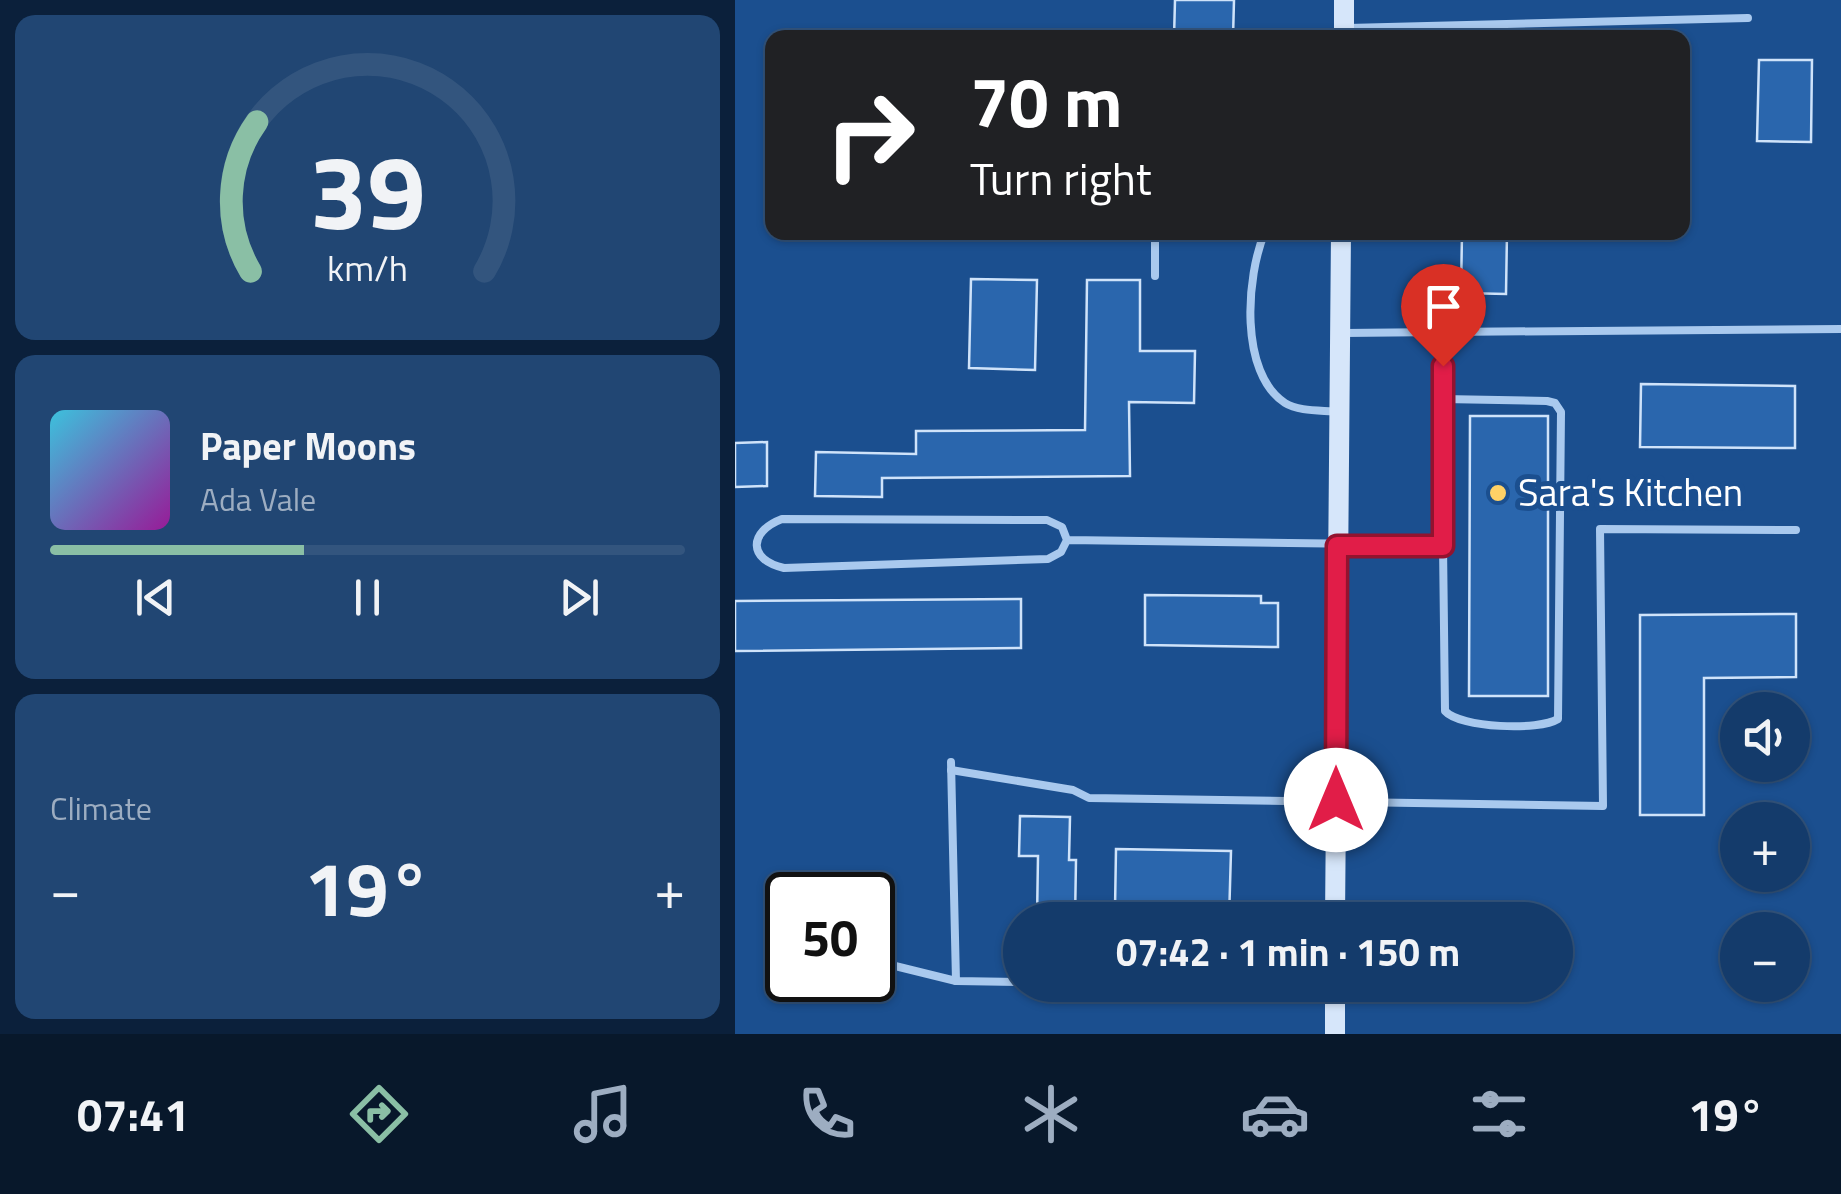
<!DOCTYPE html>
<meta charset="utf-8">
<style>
body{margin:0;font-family:"Titillium Web",sans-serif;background:#214673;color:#f1f3f6;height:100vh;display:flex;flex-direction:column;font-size:38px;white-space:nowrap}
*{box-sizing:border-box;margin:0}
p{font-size:32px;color:#9dadc1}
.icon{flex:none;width:55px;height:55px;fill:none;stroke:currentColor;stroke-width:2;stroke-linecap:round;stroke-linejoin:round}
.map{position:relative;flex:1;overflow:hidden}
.side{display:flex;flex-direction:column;gap:15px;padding:15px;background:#0b203b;width:735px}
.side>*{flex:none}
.guide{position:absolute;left:30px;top:30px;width:925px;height:210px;border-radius:20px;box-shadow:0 2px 8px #0004,0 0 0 2px #33557e;background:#202124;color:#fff;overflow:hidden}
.fabs{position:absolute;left:985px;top:692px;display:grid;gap:20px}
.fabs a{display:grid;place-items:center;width:90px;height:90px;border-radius:50%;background:#143b6b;box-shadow:0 2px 8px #0004,0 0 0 2px #33557e;font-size:50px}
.speed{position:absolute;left:30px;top:872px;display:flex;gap:20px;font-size:50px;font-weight:700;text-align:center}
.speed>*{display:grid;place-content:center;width:130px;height:130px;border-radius:50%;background:#143b6b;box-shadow:0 2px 8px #0004,0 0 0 2px #33557e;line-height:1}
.speed .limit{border:5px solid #111;border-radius:15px;background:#fff;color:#111}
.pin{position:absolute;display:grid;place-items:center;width:85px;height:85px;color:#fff;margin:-102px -42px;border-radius:50% 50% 50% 0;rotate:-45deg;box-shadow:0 0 10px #0007}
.pin .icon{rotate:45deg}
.me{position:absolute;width:110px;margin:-55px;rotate:0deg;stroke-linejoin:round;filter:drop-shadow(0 0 8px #0008)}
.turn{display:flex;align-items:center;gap:35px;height:210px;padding:0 40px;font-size:45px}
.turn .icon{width:130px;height:130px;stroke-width:2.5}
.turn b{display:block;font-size:70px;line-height:85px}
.big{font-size:75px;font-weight:700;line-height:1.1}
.side .card{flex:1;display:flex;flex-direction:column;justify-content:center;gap:15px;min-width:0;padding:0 35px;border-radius:20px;background:#214673}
.side .dial{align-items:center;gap:0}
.dial svg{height:260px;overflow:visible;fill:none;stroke:#33557e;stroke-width:7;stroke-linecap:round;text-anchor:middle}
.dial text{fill:#f1f3f6;stroke:none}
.song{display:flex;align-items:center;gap:30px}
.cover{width:120px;height:120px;border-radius:15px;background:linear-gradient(135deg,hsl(190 70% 55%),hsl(300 70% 35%))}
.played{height:10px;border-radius:5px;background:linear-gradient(90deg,#8abfa5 40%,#33557e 40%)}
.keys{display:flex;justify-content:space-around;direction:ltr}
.heat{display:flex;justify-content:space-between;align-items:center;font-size:55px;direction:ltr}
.trip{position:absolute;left:268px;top:902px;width:570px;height:100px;border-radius:50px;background:#143b6b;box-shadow:0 2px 8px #0004,0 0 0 2px #33557e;font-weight:700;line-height:100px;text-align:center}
.tabs{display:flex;height:160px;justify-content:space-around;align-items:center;background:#08182b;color:#9dadc1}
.tabs .icon{width:70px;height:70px}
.tabs .active{color:#8abfa5}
.tabs b{font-size:45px;color:#f1f3f6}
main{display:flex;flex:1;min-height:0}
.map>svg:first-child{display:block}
.building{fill:#2a66ad;stroke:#cfe3fa;stroke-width:2.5}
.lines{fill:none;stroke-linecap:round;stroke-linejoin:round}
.service{stroke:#a9c9ee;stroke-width:8}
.secondary{stroke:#d6e6fa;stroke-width:20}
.route-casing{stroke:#92132f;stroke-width:25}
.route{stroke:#e11d48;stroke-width:18}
.poi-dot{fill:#ffd166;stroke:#1b4f8f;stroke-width:4}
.labels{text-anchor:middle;stroke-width:10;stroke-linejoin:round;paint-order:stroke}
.poi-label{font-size:38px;fill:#fff;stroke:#1b4f8f;text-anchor:start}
</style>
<main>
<section class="side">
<div class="card dial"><svg viewBox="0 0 100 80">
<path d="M14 69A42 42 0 1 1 86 69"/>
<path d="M14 69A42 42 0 0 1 16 23" stroke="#8abfa5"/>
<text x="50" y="56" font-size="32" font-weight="700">39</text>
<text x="50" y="72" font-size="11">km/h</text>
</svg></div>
<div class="card">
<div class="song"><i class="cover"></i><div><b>Paper Moons</b><p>Ada Vale</p></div></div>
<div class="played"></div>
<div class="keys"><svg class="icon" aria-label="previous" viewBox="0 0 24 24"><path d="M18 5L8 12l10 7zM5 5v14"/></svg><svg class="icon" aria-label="pause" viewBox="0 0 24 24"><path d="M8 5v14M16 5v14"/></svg><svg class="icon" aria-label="next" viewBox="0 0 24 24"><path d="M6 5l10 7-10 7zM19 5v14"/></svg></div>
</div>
<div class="card"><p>Climate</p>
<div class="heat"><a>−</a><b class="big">19°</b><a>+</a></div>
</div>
</section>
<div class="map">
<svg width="1106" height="1034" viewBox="0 0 1106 1034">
<rect width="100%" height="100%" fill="#1b4f8f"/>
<g class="building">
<polygon points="440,0 499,0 498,38 439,38"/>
<polygon points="1024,60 1077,60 1076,142 1022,141"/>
<polygon points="727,232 772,232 771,294 726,293"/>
<polygon points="236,279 302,280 300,370 234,368"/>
<polygon points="352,280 405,280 405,351 460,351 459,403 394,402 395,476 147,478 147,497 80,496 81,452 181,454 181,431 350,430"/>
<polygon points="906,384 1060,386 1060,448 905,447"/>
<polygon points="735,416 813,416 813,696 734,696"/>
<polygon points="32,442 32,486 0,487 0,443"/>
<polygon points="410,595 526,596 526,603 543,603 543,647 410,645"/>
<polygon points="286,599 286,648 0,651 0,601"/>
<polygon points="1061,614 1061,677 969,678 969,815 905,815 905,615"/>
<polygon points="285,816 335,817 334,860 341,860 340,920 302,920 303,856 284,856"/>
<polygon points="381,849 496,851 494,920 411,920 411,909 380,909"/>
</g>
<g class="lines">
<g class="service">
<polyline points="613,28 1013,18"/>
<polyline points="420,232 420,276"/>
<path d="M530,232C511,276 504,373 550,403C564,412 588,410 604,412"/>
<polyline points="708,332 1106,329"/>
<path d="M332,540L326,552L313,559L49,568C13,560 13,532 47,519L312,520L327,527L332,540L708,545V332L609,333"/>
<path d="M708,545L710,711C725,728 804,731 823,719L826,412L820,403L812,401L708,399"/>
<polyline points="216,762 221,981"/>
<polyline points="216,770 338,790 354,798 868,806 865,529 1061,530"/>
<polyline points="152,964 221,981 285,982"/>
</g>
<g class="secondary">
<polyline points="609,38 609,0"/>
<polyline points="600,920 606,232"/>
<polyline points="600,1034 600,985"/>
</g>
</g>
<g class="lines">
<defs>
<polyline id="route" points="601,800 602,546 708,546 708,366"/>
</defs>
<use href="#route" class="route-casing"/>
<use href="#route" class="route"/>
</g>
<circle class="poi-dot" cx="763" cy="493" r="10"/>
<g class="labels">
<g class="poi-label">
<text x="783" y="506">Sara's Kitchen</text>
</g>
</g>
</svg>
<div class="fabs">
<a><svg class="icon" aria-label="sound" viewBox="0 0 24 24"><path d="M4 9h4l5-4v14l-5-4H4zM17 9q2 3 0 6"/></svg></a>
<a>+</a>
<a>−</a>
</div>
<div class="speed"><div class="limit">50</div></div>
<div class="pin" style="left:708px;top:366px;background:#d93025"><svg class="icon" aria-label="arrive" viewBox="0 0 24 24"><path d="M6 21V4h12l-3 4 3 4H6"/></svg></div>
<svg class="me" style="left:601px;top:800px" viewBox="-20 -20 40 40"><circle r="19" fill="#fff"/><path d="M0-13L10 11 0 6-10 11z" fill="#e11d48"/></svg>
<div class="trip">07:42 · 1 min · 150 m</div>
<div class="guide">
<div class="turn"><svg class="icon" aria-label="right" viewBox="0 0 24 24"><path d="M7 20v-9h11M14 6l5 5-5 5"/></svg><div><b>70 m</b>Turn right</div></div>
</div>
</div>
</main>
<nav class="tabs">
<b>07:41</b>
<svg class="icon active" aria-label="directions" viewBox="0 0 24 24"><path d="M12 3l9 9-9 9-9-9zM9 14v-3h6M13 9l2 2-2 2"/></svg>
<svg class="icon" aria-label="music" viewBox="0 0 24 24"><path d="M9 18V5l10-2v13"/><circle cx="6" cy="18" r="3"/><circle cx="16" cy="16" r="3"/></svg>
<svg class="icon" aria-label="phone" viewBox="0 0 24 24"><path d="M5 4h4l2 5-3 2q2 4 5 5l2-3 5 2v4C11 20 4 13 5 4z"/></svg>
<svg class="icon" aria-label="climate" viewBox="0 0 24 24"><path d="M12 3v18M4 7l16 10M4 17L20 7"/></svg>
<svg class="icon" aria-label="car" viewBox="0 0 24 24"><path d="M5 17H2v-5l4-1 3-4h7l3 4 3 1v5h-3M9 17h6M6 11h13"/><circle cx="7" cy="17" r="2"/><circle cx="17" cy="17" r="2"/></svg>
<svg class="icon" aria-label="filters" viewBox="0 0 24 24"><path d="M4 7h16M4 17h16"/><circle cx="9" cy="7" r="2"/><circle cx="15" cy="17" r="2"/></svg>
<b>19°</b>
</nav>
